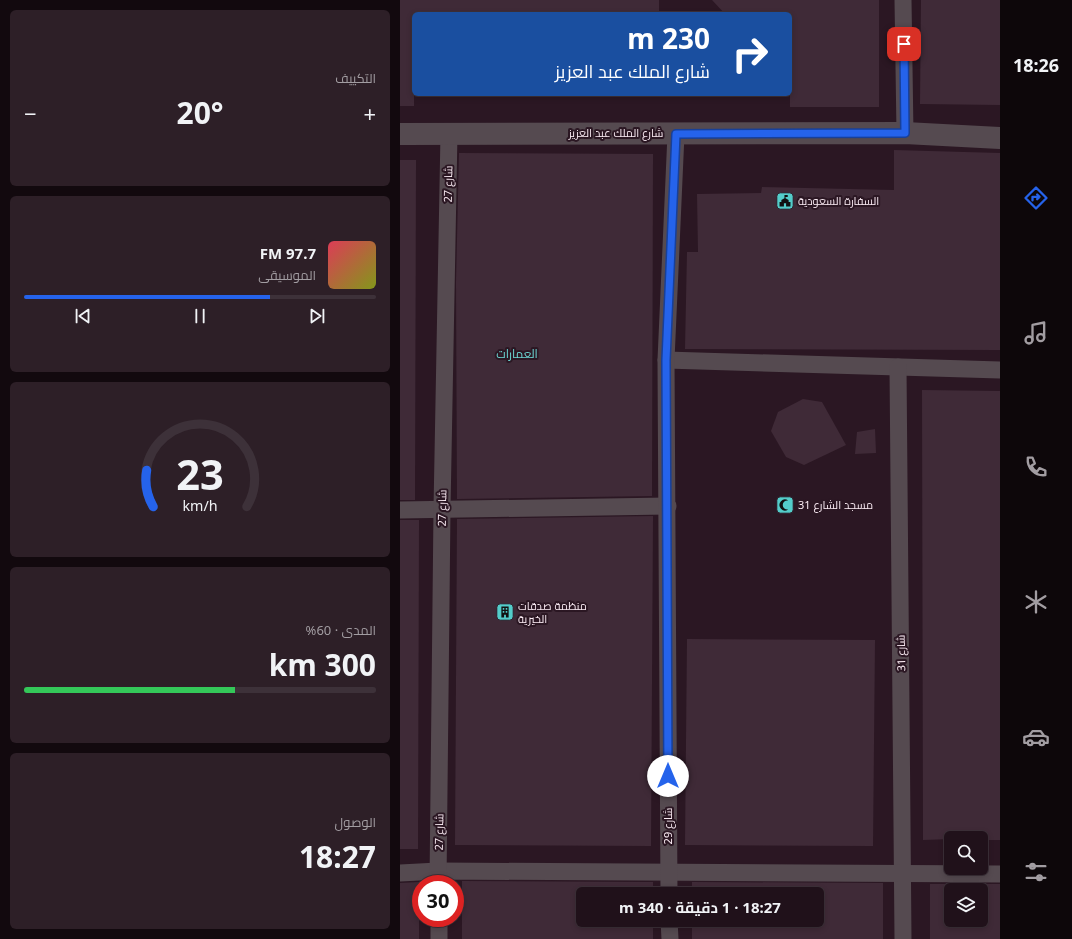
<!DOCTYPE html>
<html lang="ar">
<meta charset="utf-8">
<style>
body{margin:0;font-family:"Noto Sans",Cairo,sans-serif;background:#2d1f27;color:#f1f3f6;direction:rtl;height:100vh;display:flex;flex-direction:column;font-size:15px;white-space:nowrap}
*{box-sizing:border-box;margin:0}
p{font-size:13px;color:#a29da2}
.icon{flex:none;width:22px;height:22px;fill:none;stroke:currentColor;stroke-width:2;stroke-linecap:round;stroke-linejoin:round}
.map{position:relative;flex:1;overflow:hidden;direction:ltr}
.details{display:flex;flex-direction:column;gap:10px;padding:10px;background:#12090e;width:400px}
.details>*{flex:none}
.banner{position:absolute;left:12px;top:12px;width:380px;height:84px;border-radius:6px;box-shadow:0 2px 6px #0003,0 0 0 1px #3d3139;direction:rtl;background:#1a4fa0;color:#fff;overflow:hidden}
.controls{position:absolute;left:544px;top:831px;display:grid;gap:8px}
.controls a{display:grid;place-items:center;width:44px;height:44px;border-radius:6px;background:#20111a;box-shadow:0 2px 6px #0003,0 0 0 1px #3d3139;font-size:20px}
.speed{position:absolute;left:12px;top:875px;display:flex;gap:8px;font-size:20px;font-weight:700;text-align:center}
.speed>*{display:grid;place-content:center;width:52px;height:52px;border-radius:50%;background:#20111a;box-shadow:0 2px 6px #0003,0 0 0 1px #3d3139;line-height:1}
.speed .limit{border:6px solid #d22;background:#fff;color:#111}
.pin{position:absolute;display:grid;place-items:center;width:34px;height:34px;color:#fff;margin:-17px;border-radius:8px;box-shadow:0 2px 6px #0006}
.me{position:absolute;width:44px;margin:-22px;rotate:0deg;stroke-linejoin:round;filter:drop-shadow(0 0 3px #0008)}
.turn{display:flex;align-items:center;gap:14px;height:84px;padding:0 16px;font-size:18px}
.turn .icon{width:52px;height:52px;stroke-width:2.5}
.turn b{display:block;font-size:28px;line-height:34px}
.big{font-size:30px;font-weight:700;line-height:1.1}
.details .card{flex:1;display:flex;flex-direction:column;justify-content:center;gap:6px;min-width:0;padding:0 14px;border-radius:6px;background:#2d1f27}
.details .dial{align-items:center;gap:0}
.dial svg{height:104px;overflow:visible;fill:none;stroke:#3d3139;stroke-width:7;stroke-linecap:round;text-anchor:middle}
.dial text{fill:#f1f3f6;stroke:none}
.song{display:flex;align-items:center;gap:12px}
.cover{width:48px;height:48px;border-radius:6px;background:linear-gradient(135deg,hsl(350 70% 55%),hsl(70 70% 35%))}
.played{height:4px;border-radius:2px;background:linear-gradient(90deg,#2563eb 70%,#3d3139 70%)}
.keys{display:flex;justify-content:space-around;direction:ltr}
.heat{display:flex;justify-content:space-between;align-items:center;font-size:22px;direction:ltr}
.charge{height:6px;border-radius:3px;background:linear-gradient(90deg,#34c759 60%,#3d3139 0)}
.trip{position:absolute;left:176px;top:887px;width:248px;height:40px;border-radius:6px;background:#20111a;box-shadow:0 2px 6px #0003,0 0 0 1px #3d3139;font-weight:700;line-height:40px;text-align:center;direction:rtl}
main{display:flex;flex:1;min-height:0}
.dock{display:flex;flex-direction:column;width:72px;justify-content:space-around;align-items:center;background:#0d070a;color:#a29da2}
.dock .icon{width:28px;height:28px}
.dock .on{color:#2563eb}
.dock b{font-size:18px;color:#f1f3f6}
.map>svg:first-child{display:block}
.building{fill:#3f2a37}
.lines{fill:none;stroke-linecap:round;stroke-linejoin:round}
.minor{stroke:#554a50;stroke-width:17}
.tertiary{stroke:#554a50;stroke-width:22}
.route-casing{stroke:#184099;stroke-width:10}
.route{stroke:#2563eb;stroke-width:7}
.labels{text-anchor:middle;stroke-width:4;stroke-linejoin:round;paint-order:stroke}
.street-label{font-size:11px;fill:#fbecf4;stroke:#2b1723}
.poi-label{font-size:11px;fill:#fbecf4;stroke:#2b1723;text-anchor:start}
.neighbourhood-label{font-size:12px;fill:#6dd9d6;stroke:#2b1723}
</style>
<main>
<nav class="dock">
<b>18:26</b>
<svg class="icon on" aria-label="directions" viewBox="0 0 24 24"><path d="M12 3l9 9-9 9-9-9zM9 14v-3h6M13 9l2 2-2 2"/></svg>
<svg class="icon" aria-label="music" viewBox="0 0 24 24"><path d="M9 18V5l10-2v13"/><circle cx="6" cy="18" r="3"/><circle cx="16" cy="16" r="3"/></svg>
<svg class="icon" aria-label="phone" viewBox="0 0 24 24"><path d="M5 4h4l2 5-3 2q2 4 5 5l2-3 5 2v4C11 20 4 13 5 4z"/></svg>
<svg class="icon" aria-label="climate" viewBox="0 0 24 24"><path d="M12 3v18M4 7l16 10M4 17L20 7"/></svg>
<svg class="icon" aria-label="car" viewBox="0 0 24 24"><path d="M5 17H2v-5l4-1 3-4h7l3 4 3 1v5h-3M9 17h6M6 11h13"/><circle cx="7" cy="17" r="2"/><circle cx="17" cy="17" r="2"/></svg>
<svg class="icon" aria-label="filters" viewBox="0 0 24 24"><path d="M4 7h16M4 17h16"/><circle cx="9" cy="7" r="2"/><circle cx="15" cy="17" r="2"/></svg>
</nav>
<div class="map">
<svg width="600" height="939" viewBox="0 0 600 939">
<rect width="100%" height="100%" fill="#2b1723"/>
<g class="building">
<polygon points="0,0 259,0 259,14 14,14 14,106 0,106"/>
<polygon points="312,0 479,0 479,107 390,107 390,14 325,14"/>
<polygon points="521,0 600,0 600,105 520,104"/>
<polygon points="494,150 600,153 600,350 285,349 287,252 298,252 297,194 361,193 362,187 494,190"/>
<polygon points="59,153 253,154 252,496 57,499 56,282"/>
<polygon points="0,160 16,160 15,500 0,500"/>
<polygon points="522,390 600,391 600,840 581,840 581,838 523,840"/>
<polygon points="403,399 422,402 446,445 404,465 386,457 371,431 378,412"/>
<polygon points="475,429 476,453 455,454 457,432"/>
<polygon points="253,516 251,846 55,845 57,519"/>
<polygon points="0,520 19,520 18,849 0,849"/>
<polygon points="287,639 475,640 473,846 285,845"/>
<polygon points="62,881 253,882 253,894 183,894 183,920 253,920 253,939 62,939"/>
<polygon points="19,882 19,939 0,939 0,883"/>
<polygon points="292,882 483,883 483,939 292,939 292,920 417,920 417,894 292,894"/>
<polygon points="530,884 551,884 551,920 581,920 581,884 600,884 600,939 530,939"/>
</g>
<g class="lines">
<g class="minor">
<polyline points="503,0 505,133"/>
<polyline points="266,360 600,370"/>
<polyline points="498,367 503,939"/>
<polyline points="0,510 268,506"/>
<polyline points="0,873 38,871 600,874"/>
<polyline points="38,884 42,509 49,133"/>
<polyline points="269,894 266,360 276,134"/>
<polyline points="39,918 39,939"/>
<polyline points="269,920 270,939"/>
</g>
<polyline class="tertiary" points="0,134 505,133 600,138"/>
</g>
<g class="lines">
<defs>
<polyline id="route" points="268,776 266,360 276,134 505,133 504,44"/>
</defs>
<use href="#route" class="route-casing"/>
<use href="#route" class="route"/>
</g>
<defs>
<symbol id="civic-square" viewBox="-11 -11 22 22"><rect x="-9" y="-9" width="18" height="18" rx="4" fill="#53cdca" stroke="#2b1723"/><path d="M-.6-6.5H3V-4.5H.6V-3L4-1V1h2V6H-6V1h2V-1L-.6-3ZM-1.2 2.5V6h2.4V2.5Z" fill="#111"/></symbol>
<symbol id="mosque-square" viewBox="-11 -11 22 22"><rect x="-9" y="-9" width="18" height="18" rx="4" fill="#53cdca" stroke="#2b1723"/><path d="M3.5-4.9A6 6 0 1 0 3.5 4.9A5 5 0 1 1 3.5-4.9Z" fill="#111"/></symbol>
<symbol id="building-square" viewBox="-11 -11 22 22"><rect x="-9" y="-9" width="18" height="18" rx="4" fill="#53cdca" stroke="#2b1723"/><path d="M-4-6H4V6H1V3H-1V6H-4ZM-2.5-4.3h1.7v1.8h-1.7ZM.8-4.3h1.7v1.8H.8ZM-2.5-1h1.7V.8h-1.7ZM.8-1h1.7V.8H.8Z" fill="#111"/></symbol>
</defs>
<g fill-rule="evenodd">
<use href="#civic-square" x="375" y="191" width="20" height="20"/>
<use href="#mosque-square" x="375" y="495" width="20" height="20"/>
<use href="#building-square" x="95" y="602" width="20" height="20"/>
</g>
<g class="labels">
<g class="street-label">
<text x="216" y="137">شارع الملك عبد العزيز</text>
<text transform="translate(48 184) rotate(-89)" y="4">شارع 27</text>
<text transform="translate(42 508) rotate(-89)" y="4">شارع 27</text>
<text transform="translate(501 653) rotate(-91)" y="4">شارع 31</text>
<text transform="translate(268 826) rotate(-90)" y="4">شارع 29</text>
<text transform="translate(39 832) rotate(-89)" y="4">شارع 27</text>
</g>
<g class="poi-label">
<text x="398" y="205">السفارة السعودية</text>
<text x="398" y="509">مسجد الشارع 31</text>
<text x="118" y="610">منظمة صدقات<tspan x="118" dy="13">الخيرية</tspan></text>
</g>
<g class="neighbourhood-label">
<text x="117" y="358">العمارات</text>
</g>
</g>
</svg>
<div class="controls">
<a><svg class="icon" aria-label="search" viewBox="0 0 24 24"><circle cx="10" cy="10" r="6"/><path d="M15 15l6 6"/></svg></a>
<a><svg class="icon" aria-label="layers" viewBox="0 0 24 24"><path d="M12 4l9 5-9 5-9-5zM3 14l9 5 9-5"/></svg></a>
</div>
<div class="speed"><div class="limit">30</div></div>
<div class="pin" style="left:504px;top:44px;background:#d93025"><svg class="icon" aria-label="arrive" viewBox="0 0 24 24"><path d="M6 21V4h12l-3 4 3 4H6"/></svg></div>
<svg class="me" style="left:268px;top:776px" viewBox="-20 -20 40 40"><circle r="19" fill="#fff"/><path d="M0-13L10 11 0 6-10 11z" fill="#2563eb"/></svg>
<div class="trip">18:27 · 1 دقيقة · 340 m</div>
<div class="banner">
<div class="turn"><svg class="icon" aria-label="right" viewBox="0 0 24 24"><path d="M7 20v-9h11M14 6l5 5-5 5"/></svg><div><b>230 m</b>شارع الملك عبد العزيز</div></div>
</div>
</div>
<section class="details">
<div class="card"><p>التكييف</p>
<div class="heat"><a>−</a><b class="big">20°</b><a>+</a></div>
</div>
<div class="card">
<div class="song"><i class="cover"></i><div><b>97.7 FM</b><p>الموسيقى</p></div></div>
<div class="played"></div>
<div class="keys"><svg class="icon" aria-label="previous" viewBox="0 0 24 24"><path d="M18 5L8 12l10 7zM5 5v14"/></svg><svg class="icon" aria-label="pause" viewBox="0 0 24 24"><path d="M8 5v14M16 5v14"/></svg><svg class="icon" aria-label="next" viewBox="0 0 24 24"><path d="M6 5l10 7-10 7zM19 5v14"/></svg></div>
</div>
<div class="card dial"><svg viewBox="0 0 100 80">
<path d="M14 69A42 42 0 1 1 86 69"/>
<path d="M14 69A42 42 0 0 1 9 41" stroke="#2563eb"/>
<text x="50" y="56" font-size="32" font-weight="700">23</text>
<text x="50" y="72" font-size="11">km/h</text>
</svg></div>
<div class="card"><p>المدى · 60%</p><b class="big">300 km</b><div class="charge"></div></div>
<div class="card"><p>الوصول</p><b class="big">18:27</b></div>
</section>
</main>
